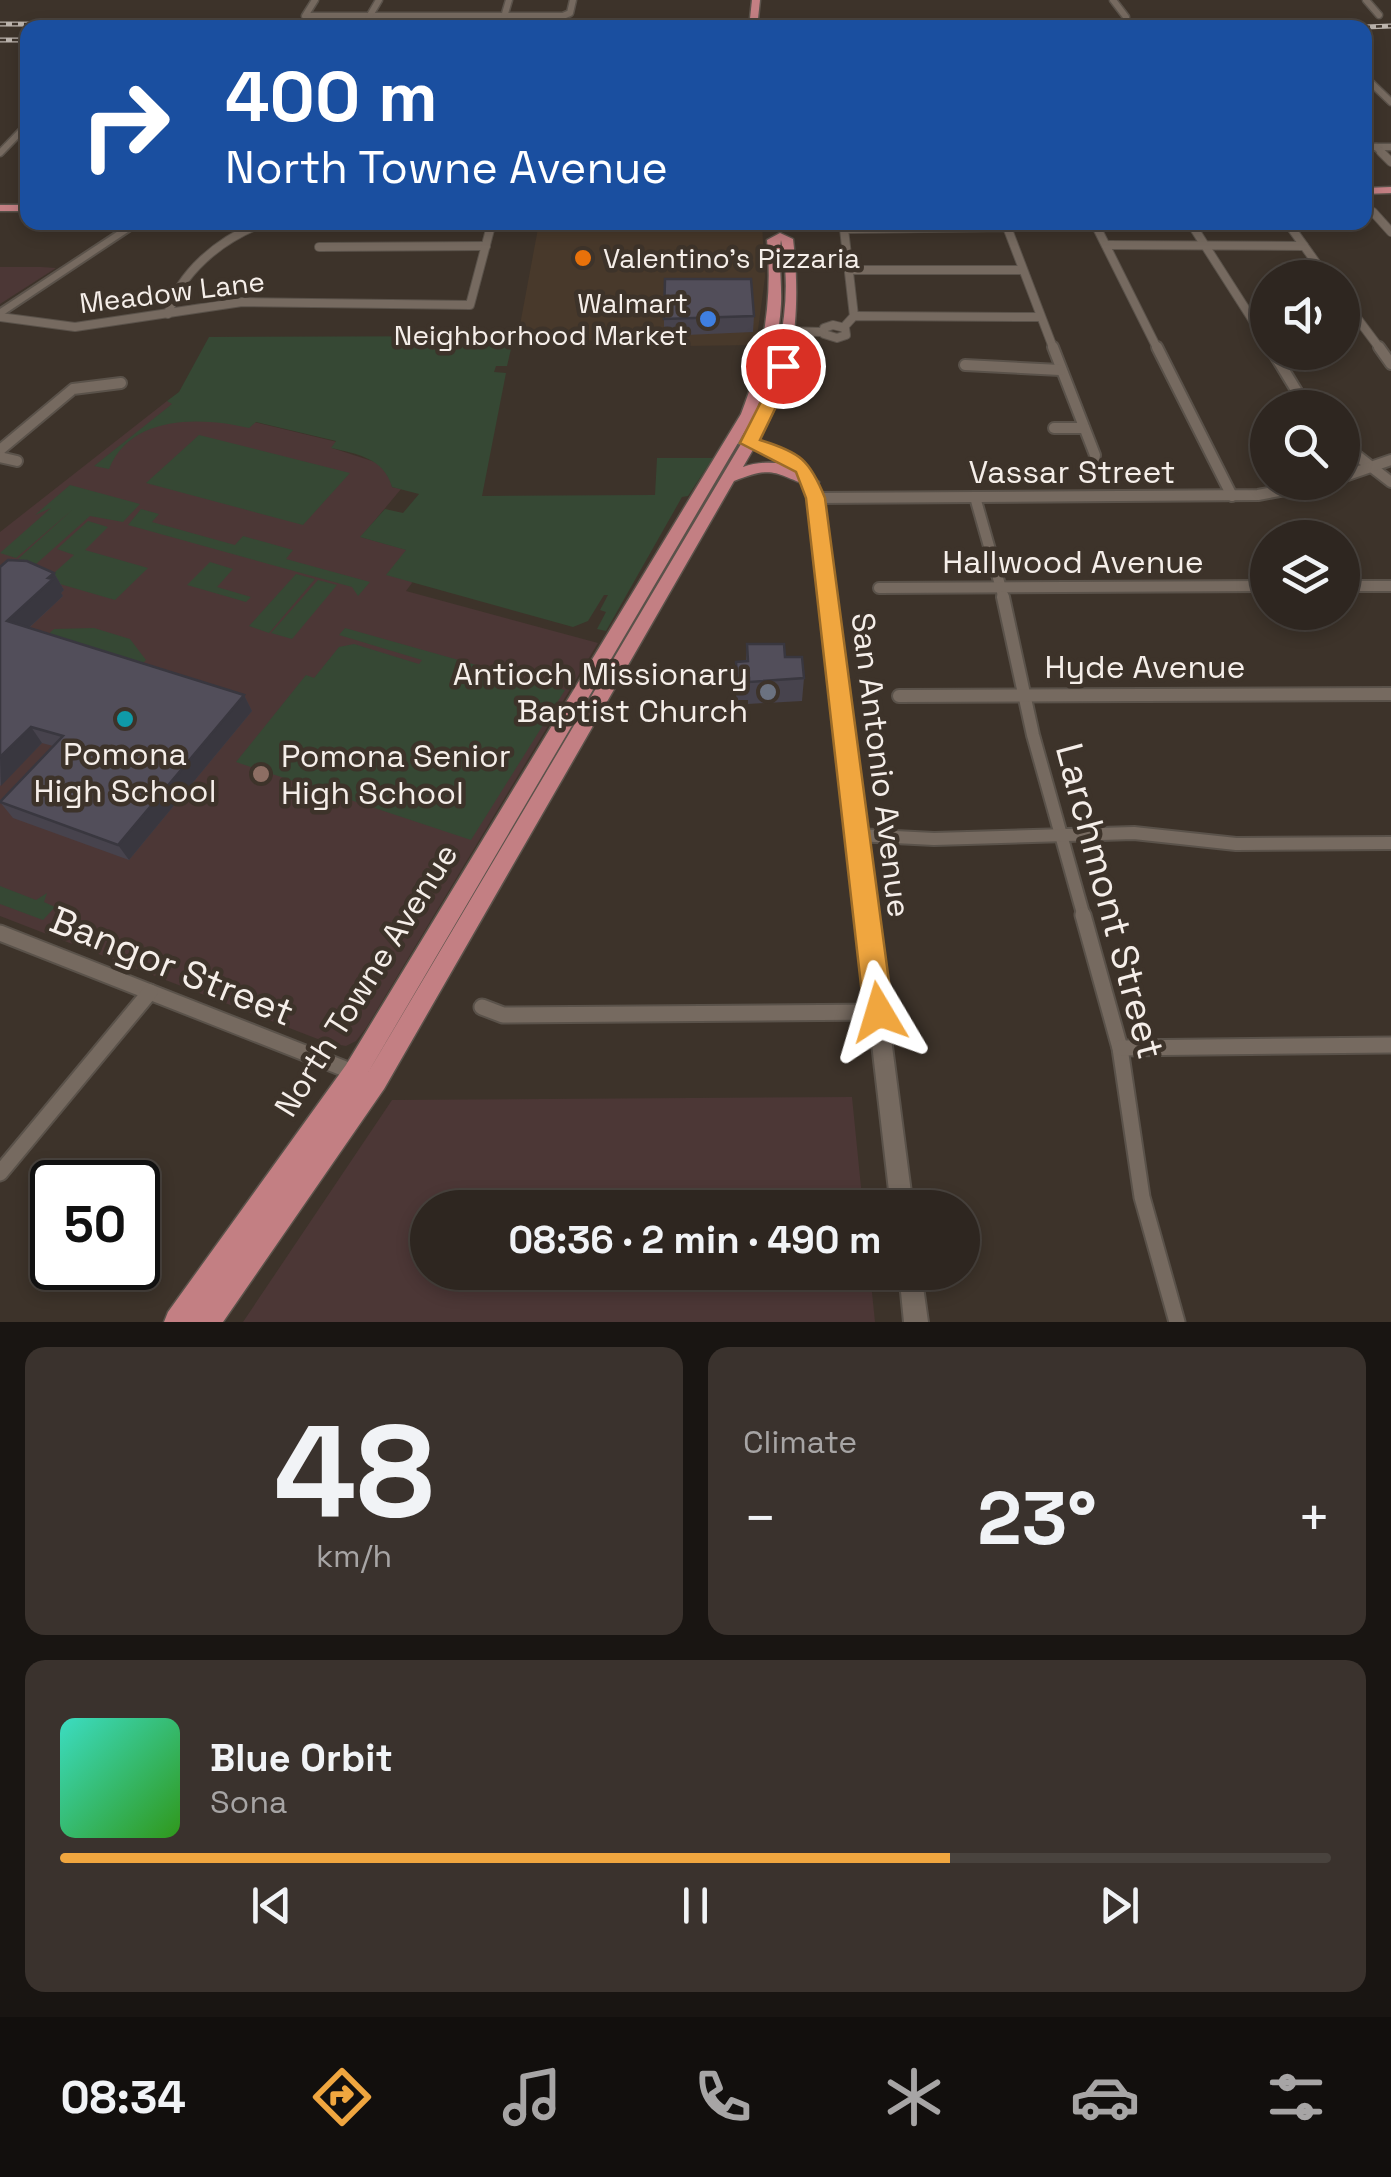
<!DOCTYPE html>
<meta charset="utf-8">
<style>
body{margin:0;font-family:"Space Grotesk",sans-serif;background:#3a322d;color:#f1f3f6;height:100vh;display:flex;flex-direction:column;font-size:38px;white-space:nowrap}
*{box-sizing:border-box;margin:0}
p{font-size:32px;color:#a7a5a5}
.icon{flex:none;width:55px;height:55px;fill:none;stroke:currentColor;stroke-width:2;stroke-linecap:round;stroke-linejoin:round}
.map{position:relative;height:1322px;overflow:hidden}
.side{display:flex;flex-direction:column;gap:25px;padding:25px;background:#191512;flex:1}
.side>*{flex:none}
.banner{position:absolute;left:20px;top:20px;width:1352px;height:210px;border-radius:20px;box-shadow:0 5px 15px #0003,0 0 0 2px #49433e;background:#1a4fa0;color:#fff;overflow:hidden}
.fabs{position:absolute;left:1250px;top:260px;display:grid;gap:20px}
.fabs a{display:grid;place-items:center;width:110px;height:110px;border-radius:50%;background:#2e2620;box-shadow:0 5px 15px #0003,0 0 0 2px #49433e;font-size:50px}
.speed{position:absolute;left:30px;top:1160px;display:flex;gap:20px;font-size:50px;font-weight:700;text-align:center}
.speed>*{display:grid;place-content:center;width:130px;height:130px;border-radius:50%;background:#2e2620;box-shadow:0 5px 15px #0003,0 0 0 2px #49433e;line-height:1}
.speed .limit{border:5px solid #111;border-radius:15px;background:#fff;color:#111}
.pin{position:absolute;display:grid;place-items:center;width:85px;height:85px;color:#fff;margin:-42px;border:5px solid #fff;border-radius:50%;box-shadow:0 2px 10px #0007}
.me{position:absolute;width:110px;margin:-55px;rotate:353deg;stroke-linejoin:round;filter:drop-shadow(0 0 8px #0008)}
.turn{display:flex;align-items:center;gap:35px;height:210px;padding:0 40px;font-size:45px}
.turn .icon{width:130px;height:130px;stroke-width:2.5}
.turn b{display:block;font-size:70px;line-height:85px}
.big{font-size:75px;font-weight:800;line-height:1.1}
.side .card{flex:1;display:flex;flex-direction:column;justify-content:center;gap:15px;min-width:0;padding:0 35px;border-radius:20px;background:#3a322d}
.side .dial{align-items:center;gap:0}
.dial b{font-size:130px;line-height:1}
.song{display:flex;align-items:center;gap:30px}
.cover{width:120px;height:120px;border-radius:15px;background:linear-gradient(135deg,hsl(170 70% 55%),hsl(110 70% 35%))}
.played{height:10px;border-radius:5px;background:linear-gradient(90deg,#f0a63f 70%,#49433e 70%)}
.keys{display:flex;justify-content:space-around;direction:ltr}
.heat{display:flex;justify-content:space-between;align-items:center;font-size:55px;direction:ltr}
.side .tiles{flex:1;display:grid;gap:25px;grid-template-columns:1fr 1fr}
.card:last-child{grid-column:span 2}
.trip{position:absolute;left:410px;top:1190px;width:570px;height:100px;border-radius:50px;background:#2e2620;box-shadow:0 5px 15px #0003,0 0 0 2px #49433e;font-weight:800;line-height:100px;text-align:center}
.tabs{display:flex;height:160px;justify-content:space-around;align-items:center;background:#120f0d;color:#a7a5a5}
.tabs .icon{width:70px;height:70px}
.tabs .active{color:#f0a63f}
.tabs b{font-size:45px;color:#f1f3f6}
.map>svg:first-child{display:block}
.built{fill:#48392b}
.education{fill:#4c3736}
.green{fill:#364834}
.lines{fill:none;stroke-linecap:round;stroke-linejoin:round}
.minor-far4-casing{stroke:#5a524a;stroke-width:9}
.minor-far3-casing{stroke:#5a524a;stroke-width:10}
.minor-far2-casing{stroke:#5a524a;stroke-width:14}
.minor-far1-casing{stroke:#5a524a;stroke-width:16}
.minor-casing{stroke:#5a524a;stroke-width:19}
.secondary-casing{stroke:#5a524a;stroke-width:4}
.primary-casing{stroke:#5a524a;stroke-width:3}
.minor-far4{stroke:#766a60;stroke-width:6}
.minor-far3{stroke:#766a60;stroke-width:8}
.minor-far2{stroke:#766a60;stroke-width:10}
.minor-far1{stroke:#766a60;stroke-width:12}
.minor{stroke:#766a60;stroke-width:15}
.secondary{fill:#766a60;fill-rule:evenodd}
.primary{fill:#c37f83;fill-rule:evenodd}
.rail-casing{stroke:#bbb3ac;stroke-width:5}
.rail{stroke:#3d332a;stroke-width:2.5;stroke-dasharray:6;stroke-linecap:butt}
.wall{fill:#47434d}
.shaded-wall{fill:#39373f}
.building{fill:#524e5a;stroke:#39373f;stroke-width:2.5}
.route{fill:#f0a63f;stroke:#9c6c29;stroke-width:2.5}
.food-dot{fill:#e8710a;stroke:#3d332a;stroke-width:4}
.shop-dot{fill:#3f7fe0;stroke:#3d332a;stroke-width:4}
.worship-dot{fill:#6b7280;stroke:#3d332a;stroke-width:4}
.culture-dot{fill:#0f9aa8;stroke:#3d332a;stroke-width:4}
.education-dot{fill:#8d6e63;stroke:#3d332a;stroke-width:4}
.labels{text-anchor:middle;stroke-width:9;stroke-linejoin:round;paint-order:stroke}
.far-poi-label{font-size:28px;fill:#f5eee9;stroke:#3d332a;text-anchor:start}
.far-street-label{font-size:28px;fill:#f5eee9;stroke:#3d332a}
.street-label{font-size:32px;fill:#f5eee9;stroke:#3d332a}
.poi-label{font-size:32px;fill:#f5eee9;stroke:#3d332a;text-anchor:end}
.near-street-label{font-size:38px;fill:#f5eee9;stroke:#3d332a}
</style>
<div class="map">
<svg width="1391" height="1322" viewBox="0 0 1391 1322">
<rect width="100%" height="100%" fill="#3d332a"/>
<polygon class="built" points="539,223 762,223 765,277 756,345 685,346 684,340 517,341"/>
<g class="education">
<polygon points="0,267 41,267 56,268 0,304"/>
<polygon points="167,401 337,442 332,448 378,463 389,475 392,487 401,489 361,537 407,550 412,583 406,591 598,643 366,1028 356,1041 346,1046 328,1043 0,916 0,532"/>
<polygon points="852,1097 863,1207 428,1208 428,1272 870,1273 875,1322 243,1322 392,1100"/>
</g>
<g class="green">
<path d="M514,336L507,366H496L494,372L506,373L482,496L655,495L657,458H713L688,496L682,497L606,631L597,629L606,612L600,610L608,595H604L588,621L573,627L386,575L406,550L360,537L385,509L403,513L419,494L392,487C384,458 357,454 331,448L336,441L256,422L249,428C202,417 131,414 109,469L94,466L172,404L167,401L179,392L209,337Z"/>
<polygon points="199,435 350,473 303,525 146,483"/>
<polygon points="70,485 140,504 123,522 90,516 36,564 18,559 72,510 16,558 0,553 51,508 35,515"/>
<polygon points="141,509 159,514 152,522 235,545 243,536 293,550 286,559 370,582 358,596 352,587 128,525"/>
<polygon points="88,521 108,527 85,550 148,568 115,600 46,580 74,555 57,549"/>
<polygon points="210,562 233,569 217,587 251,597 246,602 187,585"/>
<polygon points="296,574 315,579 269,633 249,626"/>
<polygon points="318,580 337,585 292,639 271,633"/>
<polygon points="94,628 130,639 146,660 133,673 39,643 54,629"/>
<polygon points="345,628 565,690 471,840 236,762 306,675 314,678 339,647 354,644 419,664 422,660 339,635"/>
<polygon points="0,886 36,900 47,893 44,902 55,907 43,920 0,904"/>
</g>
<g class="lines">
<defs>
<g id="minor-far4">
<polyline points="315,0 305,16 563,16 570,13 573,0"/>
<polyline points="1113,0 1126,17"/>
<polyline points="1366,0 1379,15"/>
<polyline points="369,17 379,0"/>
<polyline points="504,17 509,0"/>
<polyline points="1365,77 1391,102"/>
<polyline points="1365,147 1391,147"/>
<polyline points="1376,147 1383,154"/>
<polyline points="0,153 28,124"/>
</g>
<g id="minor-far3">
<polyline points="1381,152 1391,162"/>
<polyline points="1373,212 1391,232"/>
<polyline points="1094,222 1158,350"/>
<polyline points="1190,222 1268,344"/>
<polyline points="1287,222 1327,278"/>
<polyline points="1106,245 1304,246"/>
<polyline points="319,247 486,246"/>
<polyline points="851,270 1021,270"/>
<polyline points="1342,298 1381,350"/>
<path d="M168,314C180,272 220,240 260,224"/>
<polyline points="854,316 844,229 1007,227 1054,350"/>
<polyline points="0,317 75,327 242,302 470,305 492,222"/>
<polygon points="833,325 845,328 846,335 837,338 824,334 824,328"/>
<polyline points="844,327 854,316 1039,317"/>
<polyline points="782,331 822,332"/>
</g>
<g id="minor-far2">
<polyline points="1053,347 1095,455 1092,473"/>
<polyline points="1157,347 1232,496"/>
<polyline points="1379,347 1391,364"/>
<polyline points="1273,352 1307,408"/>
<polyline points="965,365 1060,370"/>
<polyline points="1054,428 1084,428"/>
<polyline points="1342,444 1391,482"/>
<polyline points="0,450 73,389 121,383"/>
<polyline points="0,457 17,461"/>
<polyline points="1342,477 1391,460"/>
<polyline points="975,497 1004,599"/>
<polyline points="815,498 1258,495 1328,482"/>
<polyline points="1342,586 1391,586"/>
<polyline points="879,588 1268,586"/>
</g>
<g id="minor-far1">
<polyline points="1003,597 1033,735 1084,917"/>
<polyline points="899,696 1391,694"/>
<polyline points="856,835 934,839 1134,833 1236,844 1391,843"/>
</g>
<g id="minor">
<polyline points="1083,915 1120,1048 1142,1197 1177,1322"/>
<polyline points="0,933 358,1074"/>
<polyline points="482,1007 503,1015 879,1012"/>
<polyline points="1120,1048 1391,1045"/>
<polyline points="0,1173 150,992"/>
</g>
<g id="secondary">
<polygon points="132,222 143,222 0,317 0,309"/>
<path d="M737,436C779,446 807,454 821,498L913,1208H891L809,498C796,459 770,452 733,443V437Z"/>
<polygon points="899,1272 921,1272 928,1322 904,1322"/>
</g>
<g id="primary">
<polygon points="752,0 760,0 757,28 749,28"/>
<polygon points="1391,187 1391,193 1365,194 1365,188"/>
<rect x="0" y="205" width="28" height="6"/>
<path d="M780,233L793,239C800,299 797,363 770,418C762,435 752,451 743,467C769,458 799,463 819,482L812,487C773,473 775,465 734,481L384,1089L223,1322H164L168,1312L346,1065L741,414C763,357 773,302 767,240ZM781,240C794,299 779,362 757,417L366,1076L755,414C768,378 779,342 781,304C782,283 778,259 781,240Z"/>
</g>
</defs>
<use href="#minor-far4" class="minor-far4-casing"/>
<use href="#minor-far3" class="minor-far3-casing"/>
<use href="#minor-far2" class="minor-far2-casing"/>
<use href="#minor-far1" class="minor-far1-casing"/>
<use href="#minor" class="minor-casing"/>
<use href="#secondary" class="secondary-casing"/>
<use href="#primary" class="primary-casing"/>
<use href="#minor-far4" class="minor-far4"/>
<use href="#minor-far3" class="minor-far3"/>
<use href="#minor-far2" class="minor-far2"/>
<use href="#minor-far1" class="minor-far1"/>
<use href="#minor" class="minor"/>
<use href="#secondary" class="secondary"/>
<use href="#primary" class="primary"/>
<defs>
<g id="rail">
<polyline points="0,24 1163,28"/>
<polyline points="1340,28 1391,26"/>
<polyline points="0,40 28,40"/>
</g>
</defs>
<use href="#rail" class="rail-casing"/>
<use href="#rail" class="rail"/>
</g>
<g class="wall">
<polygon points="754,316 753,332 664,336 664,319"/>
<polygon points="0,567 54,573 64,590 61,593 63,596 29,628 244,695 252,711 129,860 13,818 0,802 53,746 42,743 0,786"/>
<polygon points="747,644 785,657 804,678 802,701 748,704 748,700 736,700 736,662 746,661"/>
</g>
<g class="shaded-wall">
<polygon points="54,573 64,590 61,593 63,596 18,638 7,621"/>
<polygon points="244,695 252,711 129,860 118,845"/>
<polygon points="31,727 42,743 1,786 0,757"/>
</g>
<g class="building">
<polygon points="665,279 751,279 754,316 664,319"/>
<polygon points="8,560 27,561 54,573 48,578 53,579 7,621 244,695 118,845 0,802 63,736 31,727 0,757 0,567"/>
<polygon points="747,644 784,644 785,657 802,657 804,678 749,682 749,678 737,678 736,662 748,661"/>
</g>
<path class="route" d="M783,360L791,366L786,386L760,440C800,452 810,460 825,498L893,1012L889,1022L879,1027L868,1022L864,1012L806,498L796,472L740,443L769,386L774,366Z"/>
<circle class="food-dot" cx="583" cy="258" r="10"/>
<circle class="shop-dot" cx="708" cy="319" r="10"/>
<circle class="worship-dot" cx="768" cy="692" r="10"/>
<circle class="culture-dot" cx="125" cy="719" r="10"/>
<circle class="education-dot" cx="261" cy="774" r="10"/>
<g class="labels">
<g class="far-poi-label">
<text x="603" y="268">Valentino's Pizzaria</text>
<text x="688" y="313" text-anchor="end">Walmart<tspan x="688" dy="32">Neighborhood Market</tspan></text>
</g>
<g class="far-street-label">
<text transform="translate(172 292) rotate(-7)" y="10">Meadow Lane</text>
</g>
<g class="street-label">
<text x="1072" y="483">Vassar Street</text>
<text x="1073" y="573">Hallwood Avenue</text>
<text x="1145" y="678">Hyde Avenue</text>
<text transform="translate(881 765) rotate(83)" y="11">San Antonio Avenue</text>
<text transform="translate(366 980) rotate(-58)" y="11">North Towne Avenue</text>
</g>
<g class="poi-label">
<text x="748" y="685">Antioch Missionary<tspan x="748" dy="37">Baptist Church</tspan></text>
<text x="125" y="765" text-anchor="middle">Pomona<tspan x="125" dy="37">High School</tspan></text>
<text x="281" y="767" text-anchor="start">Pomona Senior<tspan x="281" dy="37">High School</tspan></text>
</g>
<g class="near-street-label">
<text transform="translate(1110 901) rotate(75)" y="13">Larchmont Street</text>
<text transform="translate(172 966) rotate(22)" y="13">Bangor Street</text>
</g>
</g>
</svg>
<div class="fabs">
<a><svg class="icon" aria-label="sound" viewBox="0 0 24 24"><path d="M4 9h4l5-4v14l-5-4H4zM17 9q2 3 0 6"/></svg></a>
<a><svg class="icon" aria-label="search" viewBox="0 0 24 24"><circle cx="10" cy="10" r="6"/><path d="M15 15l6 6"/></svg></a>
<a><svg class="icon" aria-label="layers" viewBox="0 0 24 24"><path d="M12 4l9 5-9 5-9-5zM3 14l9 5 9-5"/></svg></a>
</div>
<div class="speed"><div class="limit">50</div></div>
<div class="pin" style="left:783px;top:366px;background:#d93025"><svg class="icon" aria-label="arrive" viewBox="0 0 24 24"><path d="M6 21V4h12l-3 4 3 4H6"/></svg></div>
<svg class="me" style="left:879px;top:1012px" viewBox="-20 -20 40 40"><path d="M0-17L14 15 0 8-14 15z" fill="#f0a63f" stroke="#fff" stroke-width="4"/></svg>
<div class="trip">08:36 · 2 min · 490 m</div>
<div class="banner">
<div class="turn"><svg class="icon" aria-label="right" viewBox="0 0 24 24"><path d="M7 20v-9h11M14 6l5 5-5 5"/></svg><div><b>400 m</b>North Towne Avenue</div></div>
</div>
</div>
<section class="side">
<div class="tiles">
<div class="card dial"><b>48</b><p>km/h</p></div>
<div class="card"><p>Climate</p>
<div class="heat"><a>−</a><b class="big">23°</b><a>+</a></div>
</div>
<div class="card">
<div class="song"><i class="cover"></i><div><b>Blue Orbit</b><p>Sona</p></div></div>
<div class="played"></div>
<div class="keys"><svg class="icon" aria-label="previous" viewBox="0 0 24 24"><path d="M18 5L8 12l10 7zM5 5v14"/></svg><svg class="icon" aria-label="pause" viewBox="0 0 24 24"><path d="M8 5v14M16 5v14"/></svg><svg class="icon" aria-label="next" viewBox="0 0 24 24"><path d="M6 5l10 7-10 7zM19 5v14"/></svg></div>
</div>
</div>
</section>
<nav class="tabs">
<b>08:34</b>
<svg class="icon active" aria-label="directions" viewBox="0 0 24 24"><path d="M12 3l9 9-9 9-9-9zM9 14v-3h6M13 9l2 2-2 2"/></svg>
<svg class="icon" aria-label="music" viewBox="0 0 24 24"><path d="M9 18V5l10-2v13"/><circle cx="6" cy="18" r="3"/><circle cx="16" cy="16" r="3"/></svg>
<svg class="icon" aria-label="phone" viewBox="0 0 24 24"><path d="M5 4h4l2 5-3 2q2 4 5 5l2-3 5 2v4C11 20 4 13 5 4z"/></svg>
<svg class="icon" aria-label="climate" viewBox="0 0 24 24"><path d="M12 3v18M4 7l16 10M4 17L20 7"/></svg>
<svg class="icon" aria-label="car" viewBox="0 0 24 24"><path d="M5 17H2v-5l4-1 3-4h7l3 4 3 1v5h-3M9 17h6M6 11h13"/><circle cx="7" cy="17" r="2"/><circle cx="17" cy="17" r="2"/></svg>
<svg class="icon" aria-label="filters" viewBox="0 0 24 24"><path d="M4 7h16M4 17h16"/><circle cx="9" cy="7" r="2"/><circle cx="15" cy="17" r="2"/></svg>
</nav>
